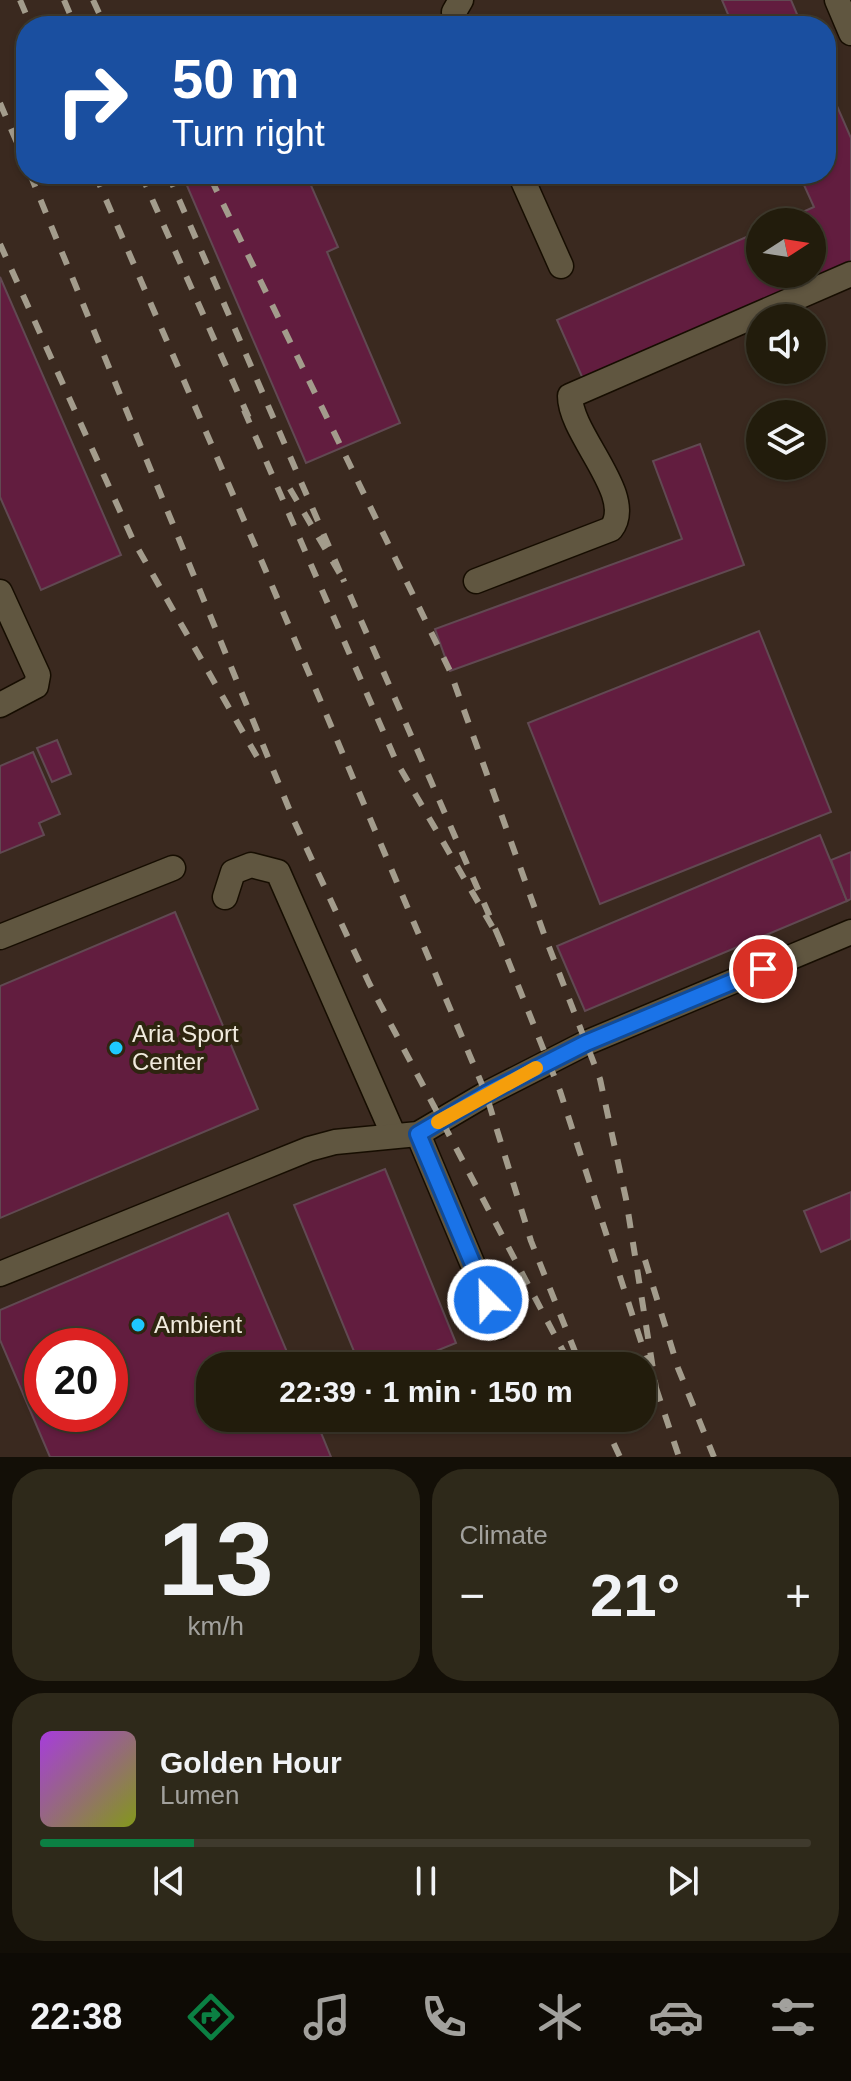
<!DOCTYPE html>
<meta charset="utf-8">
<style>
body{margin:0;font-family:Arial,sans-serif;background:#2e291a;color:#f1f3f6;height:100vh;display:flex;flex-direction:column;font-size:30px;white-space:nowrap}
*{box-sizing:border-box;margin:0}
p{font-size:26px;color:#a2a19d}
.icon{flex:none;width:44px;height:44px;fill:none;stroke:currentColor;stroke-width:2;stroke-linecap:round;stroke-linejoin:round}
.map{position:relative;height:1457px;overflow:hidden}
.side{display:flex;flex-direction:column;gap:12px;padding:12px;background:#130f07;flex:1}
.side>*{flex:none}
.banner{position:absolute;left:16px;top:16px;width:820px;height:168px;border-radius:32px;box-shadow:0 2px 6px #0004,0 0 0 2px #3f3a2d;background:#1a4fa0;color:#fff;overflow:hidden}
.needle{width:52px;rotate:78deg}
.buttons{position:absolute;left:746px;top:208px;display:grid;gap:16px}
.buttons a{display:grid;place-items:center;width:80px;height:80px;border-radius:50%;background:#221c0c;box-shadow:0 2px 6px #0004,0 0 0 2px #3f3a2d;font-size:40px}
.speed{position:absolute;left:24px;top:1328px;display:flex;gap:16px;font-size:40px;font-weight:700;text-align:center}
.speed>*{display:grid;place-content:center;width:104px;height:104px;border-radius:50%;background:#221c0c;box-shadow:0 2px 6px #0004,0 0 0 2px #3f3a2d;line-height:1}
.speed .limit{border:12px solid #d22;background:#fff;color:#111}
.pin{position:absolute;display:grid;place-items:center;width:68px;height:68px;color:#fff;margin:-34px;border:4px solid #fff;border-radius:50%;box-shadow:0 2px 8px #0007}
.me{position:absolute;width:88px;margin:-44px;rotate:337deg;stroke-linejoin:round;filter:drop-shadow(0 0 6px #0008)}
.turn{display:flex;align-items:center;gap:28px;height:168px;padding:0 24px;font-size:36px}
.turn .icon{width:104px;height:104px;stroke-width:2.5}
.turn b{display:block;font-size:56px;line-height:68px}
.big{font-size:60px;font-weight:700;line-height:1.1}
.side .card{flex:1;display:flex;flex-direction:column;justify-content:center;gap:12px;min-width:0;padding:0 28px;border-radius:32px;background:#2e291a}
.side .dial{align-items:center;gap:0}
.dial b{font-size:104px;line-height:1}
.song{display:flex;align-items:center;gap:24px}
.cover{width:96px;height:96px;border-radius:12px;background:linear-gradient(135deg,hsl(280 70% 55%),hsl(70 70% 35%))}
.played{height:8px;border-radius:4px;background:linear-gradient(90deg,#0b8043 20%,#3f3a2d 20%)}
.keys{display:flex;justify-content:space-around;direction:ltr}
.heat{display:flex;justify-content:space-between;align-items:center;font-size:44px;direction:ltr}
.side .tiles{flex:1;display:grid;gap:12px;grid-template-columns:1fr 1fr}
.card:last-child{grid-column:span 2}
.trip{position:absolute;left:196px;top:1352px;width:460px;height:80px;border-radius:32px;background:#221c0c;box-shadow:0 2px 6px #0004,0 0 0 2px #3f3a2d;font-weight:700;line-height:80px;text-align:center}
.tabs{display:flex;height:128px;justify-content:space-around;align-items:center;background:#0e0b05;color:#a2a19d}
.tabs .icon{width:56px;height:56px}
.tabs .on{color:#0b8043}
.tabs b{font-size:36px;color:#f1f3f6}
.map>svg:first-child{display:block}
.industrial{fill:#3a291f;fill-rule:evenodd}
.building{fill:#621d3f;stroke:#614952;stroke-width:2;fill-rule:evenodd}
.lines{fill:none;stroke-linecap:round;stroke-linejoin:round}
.minor-casing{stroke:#160d00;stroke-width:27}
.minor{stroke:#605640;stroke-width:24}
.rail{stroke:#a39c8c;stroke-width:6;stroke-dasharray:14 14;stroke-linecap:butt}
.route-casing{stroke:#114b97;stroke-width:20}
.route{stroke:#1a73e8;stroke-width:14}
.slow{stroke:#f59e0b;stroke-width:14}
.poi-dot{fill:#1ec9fd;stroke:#2e2510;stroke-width:3}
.labels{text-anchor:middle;stroke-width:8;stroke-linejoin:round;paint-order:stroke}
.poi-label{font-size:24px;fill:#f0eadd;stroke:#2e2510;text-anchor:start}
</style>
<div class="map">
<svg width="851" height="1457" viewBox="0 0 851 1457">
<rect width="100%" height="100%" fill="#2e2510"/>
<path class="industrial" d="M0,0H851V1457H0ZM26,26H826V174H26ZM760,222H812V274H760ZM760,318H812V370H760ZM760,414H812V466H760ZM42,1346H110V1414H42ZM210,1366H642V1418H210Z"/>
<g class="building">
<polygon points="722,0 791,0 802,26 733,26"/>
<polygon points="826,81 851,138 851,261 583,379 557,320 760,231 760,274 812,274 812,222 780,222 814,207 799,174 826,174"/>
<polygon points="182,174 306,174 338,247 327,252 400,423 306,463"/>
<polygon points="0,277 121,555 41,590 0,497"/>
<polygon points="700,444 744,565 450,671 435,629 682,539 653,461"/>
<polygon points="759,631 831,812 600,904 528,723"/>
<polygon points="57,740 71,774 52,782 37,748"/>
<polygon points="33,752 60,814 39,823 44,835 0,853 0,766"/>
<polygon points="820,835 847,901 585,1011 557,946"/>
<polygon points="851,852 851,899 847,901 831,860"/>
<polygon points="175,912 258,1109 0,1218 0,986"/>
<polygon points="385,1169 456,1343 399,1366 360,1366 294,1205"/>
<polygon points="851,1192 851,1239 821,1252 804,1211"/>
<path d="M228,1213L293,1366H210V1418H315L331,1457H50L0,1340V1310ZM42,1346H110V1414H42Z"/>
</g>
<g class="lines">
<defs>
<g id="minor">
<polyline points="837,0 851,33"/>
<polyline points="456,26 454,12 461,0"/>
<polyline points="520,174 561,266"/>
<path d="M476,581L611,529C637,496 570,435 570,396L851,274"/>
<polyline points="0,592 38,675 36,686 0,705"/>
<polyline points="225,897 233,872 251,865 278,872 394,1136"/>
<polyline points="0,937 173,868"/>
<polyline points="418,1134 499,1327"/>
<polyline points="0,1274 309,1149 335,1142 418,1134 486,1094 586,1043 851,932"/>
</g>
</defs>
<use href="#minor" class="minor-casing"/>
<use href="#minor" class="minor"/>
<g class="rail">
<polyline points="20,0 31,26"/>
<polyline points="64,0 75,26"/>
<polyline points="93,0 105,26"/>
<polyline points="0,103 26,164"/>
<polyline points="30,174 294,821 369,983 571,1366"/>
<polyline points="95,174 265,569 486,1094 531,1241 578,1359"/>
<polyline points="141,174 249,418"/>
<polyline points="168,174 343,579 283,477"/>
<polyline points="211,179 450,671 544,934 600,1079 626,1199 656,1388 560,1091 500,940"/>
<polyline points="0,244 133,540 260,762"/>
<polyline points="244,410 396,761 500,940 343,579"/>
<polyline points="645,1260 678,1368 714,1457"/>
<polyline points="656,1388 679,1457"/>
<polyline points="602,1418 620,1457"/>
</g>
</g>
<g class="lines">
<defs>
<polyline id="route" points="488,1300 418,1134 486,1094 586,1043 763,969"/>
</defs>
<use href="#route" class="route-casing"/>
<use href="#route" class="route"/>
<polyline class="slow" points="438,1122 536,1068"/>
</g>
<g class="poi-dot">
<circle cx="116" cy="1048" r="8"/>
<circle cx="138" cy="1325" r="8"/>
</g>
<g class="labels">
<g class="poi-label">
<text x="132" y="1042">Aria Sport<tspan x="132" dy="28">Center</tspan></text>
<text x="154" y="1333">Ambient</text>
</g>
</g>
</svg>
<div class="buttons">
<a><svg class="needle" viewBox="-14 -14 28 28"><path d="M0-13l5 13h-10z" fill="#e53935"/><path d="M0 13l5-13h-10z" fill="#a2a19d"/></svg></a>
<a><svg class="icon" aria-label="sound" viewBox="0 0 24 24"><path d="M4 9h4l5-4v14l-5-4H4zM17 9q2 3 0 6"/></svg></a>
<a><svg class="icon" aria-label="layers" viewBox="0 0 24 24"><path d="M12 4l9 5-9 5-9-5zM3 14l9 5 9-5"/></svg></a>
</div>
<div class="speed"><div class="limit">20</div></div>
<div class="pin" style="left:763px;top:969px;background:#d93025"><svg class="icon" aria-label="arrive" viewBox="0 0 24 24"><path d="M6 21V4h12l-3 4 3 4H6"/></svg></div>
<svg class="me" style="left:488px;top:1300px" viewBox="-20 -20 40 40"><circle r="17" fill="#1a73e8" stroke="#fff" stroke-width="3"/><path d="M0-11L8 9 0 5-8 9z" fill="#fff"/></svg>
<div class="trip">22:39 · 1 min · 150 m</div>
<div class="banner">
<div class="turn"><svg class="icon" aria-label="right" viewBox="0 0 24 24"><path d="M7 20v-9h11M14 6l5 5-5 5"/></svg><div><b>50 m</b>Turn right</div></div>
</div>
</div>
<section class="side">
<div class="tiles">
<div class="card dial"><b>13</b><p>km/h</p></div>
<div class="card"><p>Climate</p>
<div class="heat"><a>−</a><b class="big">21°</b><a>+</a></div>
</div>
<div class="card">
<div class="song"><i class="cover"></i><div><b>Golden Hour</b><p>Lumen</p></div></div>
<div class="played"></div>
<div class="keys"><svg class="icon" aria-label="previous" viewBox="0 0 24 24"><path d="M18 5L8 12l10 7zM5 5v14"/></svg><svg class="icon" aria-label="pause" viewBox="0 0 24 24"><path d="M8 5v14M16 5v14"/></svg><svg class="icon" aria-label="next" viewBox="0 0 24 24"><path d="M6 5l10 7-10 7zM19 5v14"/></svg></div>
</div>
</div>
</section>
<nav class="tabs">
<b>22:38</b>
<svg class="icon on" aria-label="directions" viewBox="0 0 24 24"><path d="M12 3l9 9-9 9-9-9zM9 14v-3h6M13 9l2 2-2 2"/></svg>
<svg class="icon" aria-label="music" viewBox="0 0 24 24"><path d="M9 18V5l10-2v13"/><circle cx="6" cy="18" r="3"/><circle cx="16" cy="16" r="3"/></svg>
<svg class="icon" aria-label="phone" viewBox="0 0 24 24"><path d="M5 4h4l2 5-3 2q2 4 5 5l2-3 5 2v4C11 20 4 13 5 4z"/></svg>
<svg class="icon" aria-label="climate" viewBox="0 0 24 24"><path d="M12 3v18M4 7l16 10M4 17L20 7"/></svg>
<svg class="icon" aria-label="car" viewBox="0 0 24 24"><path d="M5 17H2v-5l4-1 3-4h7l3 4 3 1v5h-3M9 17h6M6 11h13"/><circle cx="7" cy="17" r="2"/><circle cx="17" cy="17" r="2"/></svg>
<svg class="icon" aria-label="filters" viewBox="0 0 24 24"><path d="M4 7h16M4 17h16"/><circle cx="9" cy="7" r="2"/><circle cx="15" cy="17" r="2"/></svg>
</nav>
